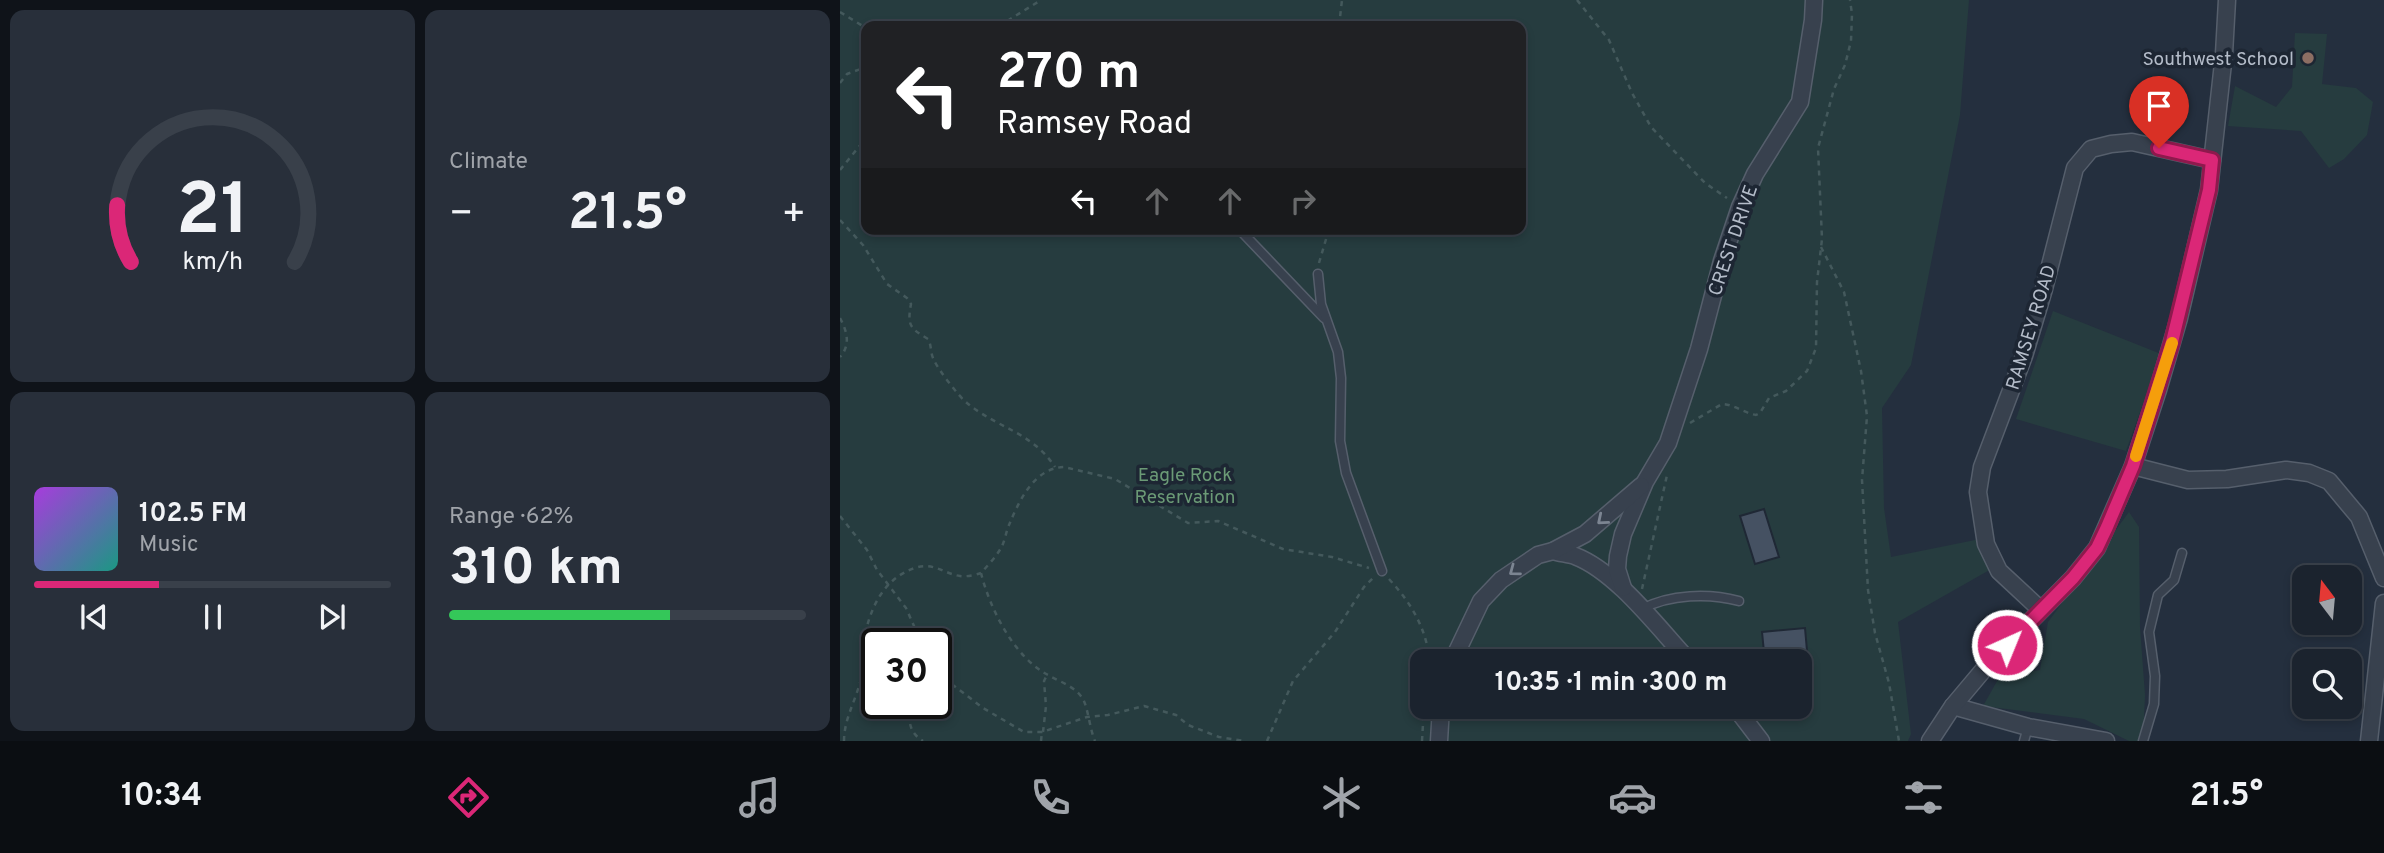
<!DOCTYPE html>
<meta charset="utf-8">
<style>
body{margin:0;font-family:Overpass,sans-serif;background:#282f3a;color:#f1f3f6;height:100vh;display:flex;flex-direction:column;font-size:26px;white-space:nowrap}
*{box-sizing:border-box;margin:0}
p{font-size:23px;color:#a0a4aa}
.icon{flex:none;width:38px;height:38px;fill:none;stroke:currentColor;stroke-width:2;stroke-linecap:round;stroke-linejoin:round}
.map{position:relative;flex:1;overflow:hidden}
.side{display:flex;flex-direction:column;gap:10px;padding:10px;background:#0f1319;width:840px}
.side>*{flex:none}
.top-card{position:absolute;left:21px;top:21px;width:665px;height:214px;border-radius:14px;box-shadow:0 4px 10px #0003,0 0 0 2px #39404a;background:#202124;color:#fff;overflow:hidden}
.needle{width:46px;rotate:344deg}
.controls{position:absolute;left:1452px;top:565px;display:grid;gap:14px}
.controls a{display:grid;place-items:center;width:70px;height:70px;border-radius:14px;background:#1b232e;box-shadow:0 4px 10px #0003,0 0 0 2px #39404a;font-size:35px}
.speed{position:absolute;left:21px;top:628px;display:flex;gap:14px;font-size:35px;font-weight:700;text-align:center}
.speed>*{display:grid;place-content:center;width:91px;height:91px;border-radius:50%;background:#1b232e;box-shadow:0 4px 10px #0003,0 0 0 2px #39404a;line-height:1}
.speed .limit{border:4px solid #111;border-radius:10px;background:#fff;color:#111}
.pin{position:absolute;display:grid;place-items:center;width:60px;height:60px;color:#fff;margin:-72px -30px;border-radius:50% 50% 50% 0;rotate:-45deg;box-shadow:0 0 7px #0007}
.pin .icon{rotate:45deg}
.me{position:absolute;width:77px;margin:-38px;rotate:44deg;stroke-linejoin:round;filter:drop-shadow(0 0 5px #0008)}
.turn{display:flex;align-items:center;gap:24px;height:147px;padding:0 21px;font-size:32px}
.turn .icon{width:91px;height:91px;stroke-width:2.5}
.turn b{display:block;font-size:49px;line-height:60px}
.lanes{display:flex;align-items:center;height:66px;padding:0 21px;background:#0003;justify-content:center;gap:35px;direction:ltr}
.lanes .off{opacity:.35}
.big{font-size:52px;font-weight:700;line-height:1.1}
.side .card{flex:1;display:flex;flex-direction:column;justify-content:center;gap:10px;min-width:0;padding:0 24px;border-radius:14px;background:#282f3a}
.side .dial{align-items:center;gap:0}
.dial svg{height:182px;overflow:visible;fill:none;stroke:#39404a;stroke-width:7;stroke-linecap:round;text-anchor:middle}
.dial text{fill:#f1f3f6;stroke:none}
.song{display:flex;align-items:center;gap:21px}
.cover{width:84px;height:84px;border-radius:10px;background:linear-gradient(135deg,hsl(280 70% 55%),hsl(170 70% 35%))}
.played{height:7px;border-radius:4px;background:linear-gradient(90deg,#db2777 35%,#39404a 35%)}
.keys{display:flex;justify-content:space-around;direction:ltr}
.heat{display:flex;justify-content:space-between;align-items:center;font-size:38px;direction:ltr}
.charge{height:10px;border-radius:5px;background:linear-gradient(90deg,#34c759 62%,#39404a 0)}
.side .tiles{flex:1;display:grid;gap:10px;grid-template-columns:repeat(2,1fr)}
.trip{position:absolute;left:570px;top:649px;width:402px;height:70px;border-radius:14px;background:#1b232e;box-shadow:0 4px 10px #0003,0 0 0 2px #39404a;font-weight:700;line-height:70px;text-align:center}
.tabs{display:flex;height:112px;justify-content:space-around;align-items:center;background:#0b0e12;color:#a0a4aa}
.tabs .icon{width:49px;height:49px}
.tabs .current{color:#db2777}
.tabs b{font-size:32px;color:#f1f3f6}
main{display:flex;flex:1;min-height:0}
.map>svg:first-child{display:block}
.green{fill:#263c3f;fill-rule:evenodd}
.building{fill:#455162;stroke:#1f2835;stroke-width:2}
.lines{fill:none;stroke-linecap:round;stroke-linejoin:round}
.service-casing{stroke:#565f6c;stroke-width:11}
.minor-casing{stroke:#565f6c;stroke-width:19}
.path{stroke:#44595c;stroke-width:2.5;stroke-dasharray:5 5;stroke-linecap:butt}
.service{stroke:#38414e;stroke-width:8}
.minor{stroke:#38414e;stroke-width:16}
.oneway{stroke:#7c8592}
.route-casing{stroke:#8e194d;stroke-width:18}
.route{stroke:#db2777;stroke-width:12}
.slow{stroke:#f59e0b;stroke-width:12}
.education-dot{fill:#8d6e63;stroke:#1d2633;stroke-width:2.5}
.labels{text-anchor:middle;stroke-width:7;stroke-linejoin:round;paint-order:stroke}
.poi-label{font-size:19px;fill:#b4bcc9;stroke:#1d2633;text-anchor:end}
.street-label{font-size:19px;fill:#b4bcc9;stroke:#1d2633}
.park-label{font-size:19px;fill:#6b9a76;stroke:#1d2633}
</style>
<main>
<section class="side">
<div class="tiles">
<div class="card dial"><svg viewBox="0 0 100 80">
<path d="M14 69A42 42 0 1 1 86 69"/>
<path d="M14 69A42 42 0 0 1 8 44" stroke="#db2777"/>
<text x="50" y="56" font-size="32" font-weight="700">21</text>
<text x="50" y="72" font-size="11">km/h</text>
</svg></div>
<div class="card"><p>Climate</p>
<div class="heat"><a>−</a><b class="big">21.5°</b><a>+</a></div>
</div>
<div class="card">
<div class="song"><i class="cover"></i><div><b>102.5 FM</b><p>Music</p></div></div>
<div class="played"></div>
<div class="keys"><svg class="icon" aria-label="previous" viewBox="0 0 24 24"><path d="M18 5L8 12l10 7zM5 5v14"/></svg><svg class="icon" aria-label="pause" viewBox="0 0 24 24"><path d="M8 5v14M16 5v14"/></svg><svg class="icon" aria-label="next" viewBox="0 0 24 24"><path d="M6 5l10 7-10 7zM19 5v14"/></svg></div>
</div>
<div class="card"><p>Range · 62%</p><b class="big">310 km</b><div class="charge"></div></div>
</div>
</section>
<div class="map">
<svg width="1544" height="741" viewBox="0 0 1544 741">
<rect width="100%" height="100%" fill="#242f3e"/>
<g class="green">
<path d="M0,0H1129L1120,115L1071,365L1042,408L1044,508L1051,557L1140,539L1153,568L1058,622L1071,734L1068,741H0ZM26,26H681V229H26ZM37,644H96V704H37ZM583,662H961V707H583Z"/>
<polygon points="1455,33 1487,34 1482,84 1516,88 1533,102 1527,135 1504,159 1489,168 1461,131 1388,126 1395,86 1436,107 1452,87"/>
<polygon points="1213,311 1321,354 1286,451 1176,419"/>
<polygon points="1289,512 1299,527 1300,627 1305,695 1303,741 1289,741 1244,719 1143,706 1160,676 1200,670 1208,622"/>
</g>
<g class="building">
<polygon points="924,509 939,557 915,564 900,516"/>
<polygon points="965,628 968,662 925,662 922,632"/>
</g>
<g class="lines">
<defs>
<g id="service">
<polyline points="399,229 484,318"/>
<polyline points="478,274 481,304 498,352 501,378 500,441 506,473 542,571"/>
<path d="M802,609C830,594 869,593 899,601"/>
<polyline points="1184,741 1188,727"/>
<polyline points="1303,741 1314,704 1315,676 1309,632 1318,595 1334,580 1342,553"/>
</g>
<g id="minor">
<polyline points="1293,466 1348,480 1387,479 1446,470 1469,473 1489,481 1519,517 1544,578"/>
<path d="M713,551C720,553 728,554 735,556C777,572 819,629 850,662"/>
<polyline points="783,588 777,569 778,556 783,534 805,482 828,443 859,349 882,261 900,207 915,174 960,102 973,20 974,0"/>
<polyline points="1201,610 1159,571 1146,544 1138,492 1142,467 1184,356 1204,289 1235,168 1251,149 1271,144 1292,142 1372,160"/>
<polyline points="612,662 641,601 661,580 698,555 713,551 745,534 801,486"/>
<polyline points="1113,706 1188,727 1266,741"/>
<polyline points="895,707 921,741"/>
<polyline points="599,741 601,707"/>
<polyline points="1090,741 1113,706 1150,662 1233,578 1257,548 1293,466 1318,390 1339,318 1369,190 1384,54 1387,0"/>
<polyline points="1529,741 1544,603"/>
</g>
</defs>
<use href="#service" class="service-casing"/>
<use href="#minor" class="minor-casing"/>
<g class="path">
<polyline points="737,0 769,40 792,93 811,127 865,183 887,198"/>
<polyline points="0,12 26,28"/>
<polyline points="159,26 201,0"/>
<polyline points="499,26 502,0"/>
<polyline points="0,83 7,74 26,67"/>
<polyline points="0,170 26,138"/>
<path d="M0,220L23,245L47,284L67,298L71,304C67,326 70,328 88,339C92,346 90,353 94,360C97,368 120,398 127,403C157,428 192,432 215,467"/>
<polyline points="981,247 1004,292 1021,371 1027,416 1022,480 1028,590 1035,633 1049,683 1059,741"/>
<polyline points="479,263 489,229"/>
<path d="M0,318C7,331 11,345 0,357"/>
<path d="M850,423L882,404C893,404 904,413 916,415L920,413L929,398L946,391L967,371L976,348L977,282L982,239L978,148L994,89L1005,65L1011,41L1012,14L1010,0"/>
<polyline points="0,516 27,550 37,570 66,608 82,644"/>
<path d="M141,573C150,609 174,657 208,675C220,682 235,686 243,699C248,708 250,730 255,741"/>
<path d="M549,579C572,604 586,628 590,662"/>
<polyline points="802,589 827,475"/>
<polyline points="96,672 143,708 184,732 202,732 247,717 268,715 304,706 336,715 348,725 379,737 405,741"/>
<path d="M69,704C69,720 68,732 83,741"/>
<polyline points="203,732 206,706 204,681 207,675"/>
<path d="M4,741C4,719 16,700 21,679C23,668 22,657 23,646C28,612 42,577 78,567C95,563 105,574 120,576C126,577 135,575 141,573C148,565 157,556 162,546C165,540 166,532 169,525C179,501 194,468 224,467L275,479L348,523L378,521L443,549L492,557L529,568"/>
<polyline points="201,741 202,732"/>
<polyline points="427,741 453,681 495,632 524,587 534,577"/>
<polyline points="582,741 584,707"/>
</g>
<use href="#service" class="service"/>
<use href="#minor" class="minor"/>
</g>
<defs><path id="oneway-chevron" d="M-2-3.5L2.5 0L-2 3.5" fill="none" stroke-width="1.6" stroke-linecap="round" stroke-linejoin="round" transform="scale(1.75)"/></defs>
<g class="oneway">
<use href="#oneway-chevron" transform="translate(762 520) rotate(140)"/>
<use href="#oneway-chevron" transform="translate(674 571) rotate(143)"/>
</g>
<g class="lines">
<defs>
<polyline id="route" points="1167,645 1233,578 1257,548 1267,527 1293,466 1332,342 1369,190 1372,160 1319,148"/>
</defs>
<use href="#route" class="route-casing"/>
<use href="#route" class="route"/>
<polyline class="slow" points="1296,456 1332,343"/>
</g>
<circle class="education-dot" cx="1468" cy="58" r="7"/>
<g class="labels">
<g class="poi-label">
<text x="1454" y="65">Southwest School</text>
</g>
<g class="street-label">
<text transform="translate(892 240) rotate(-71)" y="7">CREST DRIVE</text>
<text transform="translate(1190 327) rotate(-73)" y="7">RAMSEY ROAD</text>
</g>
<g class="park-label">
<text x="345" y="481">Eagle Rock<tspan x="345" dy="22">Reservation</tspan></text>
</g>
</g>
</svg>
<div class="controls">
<a><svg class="needle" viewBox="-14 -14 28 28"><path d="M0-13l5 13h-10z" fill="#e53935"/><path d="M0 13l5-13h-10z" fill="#a0a4aa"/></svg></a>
<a><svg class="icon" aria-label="search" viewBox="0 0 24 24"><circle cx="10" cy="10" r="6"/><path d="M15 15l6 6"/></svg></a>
</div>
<div class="speed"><div class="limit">30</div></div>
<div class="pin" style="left:1319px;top:148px;background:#d93025"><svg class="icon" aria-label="arrive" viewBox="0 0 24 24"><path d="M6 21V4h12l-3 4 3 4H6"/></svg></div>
<svg class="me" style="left:1167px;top:645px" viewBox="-20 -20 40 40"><circle r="17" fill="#db2777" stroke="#fff" stroke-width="3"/><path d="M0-11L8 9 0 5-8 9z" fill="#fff"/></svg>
<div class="trip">10:35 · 1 min · 300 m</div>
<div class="top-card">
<div class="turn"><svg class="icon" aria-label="left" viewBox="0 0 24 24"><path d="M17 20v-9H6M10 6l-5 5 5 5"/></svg><div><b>270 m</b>Ramsey Road</div></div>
<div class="lanes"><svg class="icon" aria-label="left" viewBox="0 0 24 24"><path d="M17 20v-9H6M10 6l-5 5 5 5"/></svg><svg class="icon off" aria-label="ahead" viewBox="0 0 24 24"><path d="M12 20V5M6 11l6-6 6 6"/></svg><svg class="icon off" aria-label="ahead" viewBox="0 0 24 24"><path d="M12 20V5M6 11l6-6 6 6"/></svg><svg class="icon off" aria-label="right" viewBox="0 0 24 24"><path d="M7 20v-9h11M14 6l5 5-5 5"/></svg></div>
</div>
</div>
</main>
<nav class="tabs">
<b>10:34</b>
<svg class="icon current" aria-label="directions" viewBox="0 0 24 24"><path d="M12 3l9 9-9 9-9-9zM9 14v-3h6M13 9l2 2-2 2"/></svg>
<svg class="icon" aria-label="music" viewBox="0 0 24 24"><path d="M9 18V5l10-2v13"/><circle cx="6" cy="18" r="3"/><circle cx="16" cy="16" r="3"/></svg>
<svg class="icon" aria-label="phone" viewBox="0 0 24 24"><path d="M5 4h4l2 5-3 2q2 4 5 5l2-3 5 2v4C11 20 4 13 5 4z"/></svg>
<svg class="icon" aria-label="climate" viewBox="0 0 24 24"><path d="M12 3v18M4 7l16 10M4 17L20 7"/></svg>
<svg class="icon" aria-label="car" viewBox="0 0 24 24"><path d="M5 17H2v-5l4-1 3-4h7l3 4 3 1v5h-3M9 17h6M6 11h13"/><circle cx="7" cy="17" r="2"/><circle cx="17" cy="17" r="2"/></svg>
<svg class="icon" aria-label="filters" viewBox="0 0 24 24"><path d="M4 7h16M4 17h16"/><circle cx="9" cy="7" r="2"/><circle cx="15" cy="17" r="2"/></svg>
<b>21.5°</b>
</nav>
